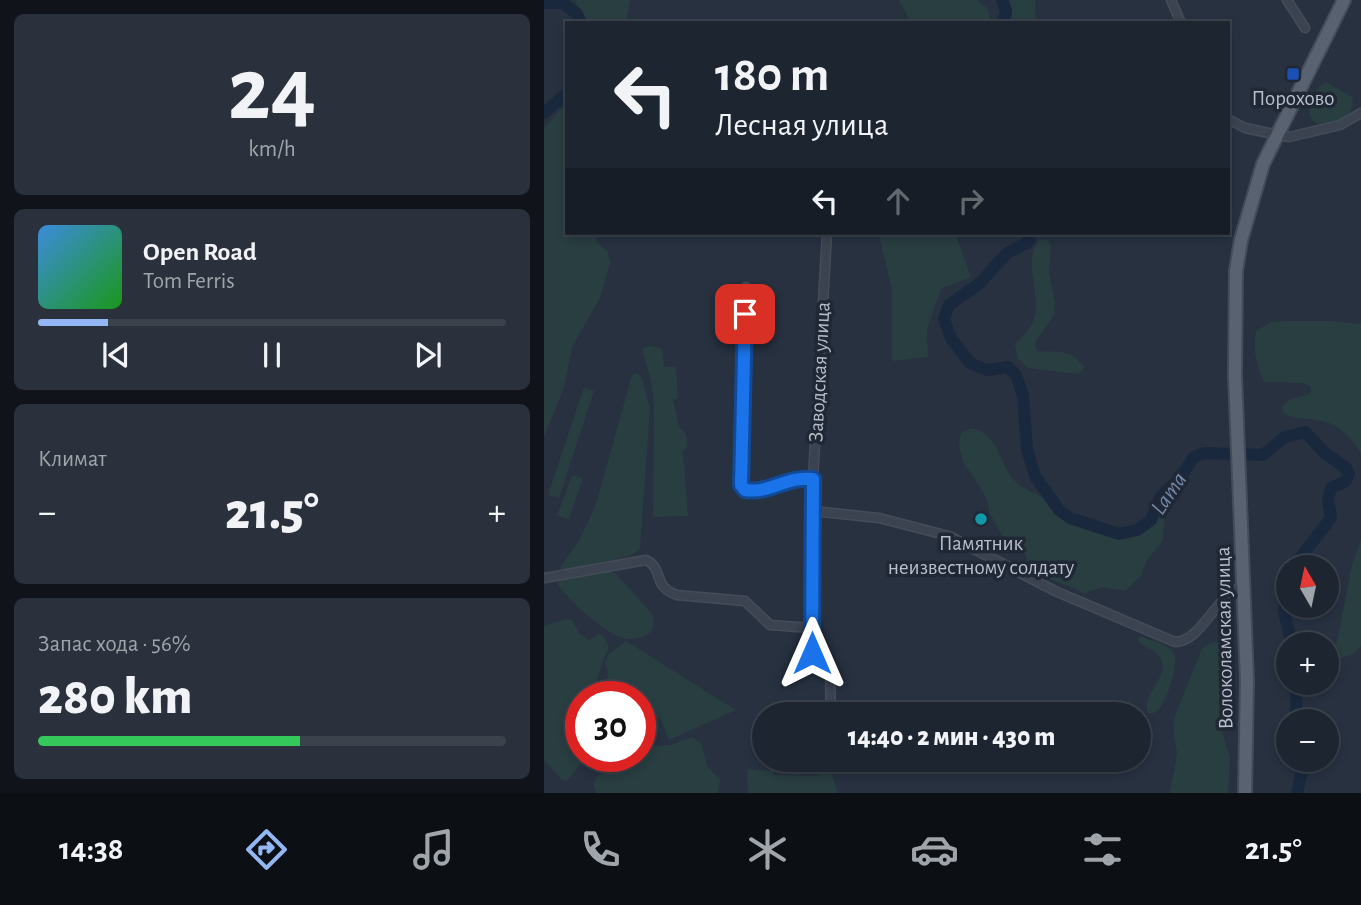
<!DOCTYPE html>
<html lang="ru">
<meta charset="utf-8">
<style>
body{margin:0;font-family:"Alegreya Sans",sans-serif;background:#2a313c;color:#f1f3f6;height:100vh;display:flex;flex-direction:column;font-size:26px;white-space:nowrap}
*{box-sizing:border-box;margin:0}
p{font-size:23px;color:#a0a5ab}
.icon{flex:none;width:38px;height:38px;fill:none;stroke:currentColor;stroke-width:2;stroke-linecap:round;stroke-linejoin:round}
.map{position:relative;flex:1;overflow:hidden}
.side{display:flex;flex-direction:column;gap:14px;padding:14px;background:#10141a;width:544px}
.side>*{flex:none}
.top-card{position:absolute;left:21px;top:21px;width:665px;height:214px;border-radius:0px;box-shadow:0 4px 10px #0003,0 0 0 2px #3b424c;background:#1d2530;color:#f1f3f6;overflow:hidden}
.needle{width:46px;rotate:351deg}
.controls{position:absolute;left:732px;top:555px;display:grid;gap:14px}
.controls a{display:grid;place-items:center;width:63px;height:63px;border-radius:50%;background:#1d2530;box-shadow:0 4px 10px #0003,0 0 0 2px #3b424c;font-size:35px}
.speed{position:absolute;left:21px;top:681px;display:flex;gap:14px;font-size:35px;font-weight:700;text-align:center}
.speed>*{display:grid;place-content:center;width:91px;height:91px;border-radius:50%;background:#1d2530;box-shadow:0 4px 10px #0003,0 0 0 2px #3b424c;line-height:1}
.speed .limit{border:10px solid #d22;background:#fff;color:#111}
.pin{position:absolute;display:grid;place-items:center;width:60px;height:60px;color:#fff;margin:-30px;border-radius:14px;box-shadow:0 4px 10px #0006}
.me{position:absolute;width:77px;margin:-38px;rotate:0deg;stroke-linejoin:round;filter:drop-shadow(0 0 5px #0008)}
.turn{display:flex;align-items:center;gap:24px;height:147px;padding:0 35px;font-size:32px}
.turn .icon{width:91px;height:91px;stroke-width:2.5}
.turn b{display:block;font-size:49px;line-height:60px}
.lanes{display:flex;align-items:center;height:66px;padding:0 35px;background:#0003;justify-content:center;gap:35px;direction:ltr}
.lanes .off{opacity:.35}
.big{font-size:52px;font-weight:800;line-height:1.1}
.side .card{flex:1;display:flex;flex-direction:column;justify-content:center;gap:10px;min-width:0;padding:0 24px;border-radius:10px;background:#2a313c}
.side .dial{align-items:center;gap:0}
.dial b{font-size:91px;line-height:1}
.song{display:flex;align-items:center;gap:21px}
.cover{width:84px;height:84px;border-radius:10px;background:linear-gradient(135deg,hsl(210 70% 55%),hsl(120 70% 35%))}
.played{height:7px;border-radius:4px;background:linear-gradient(90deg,#93b6f4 15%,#3b424c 15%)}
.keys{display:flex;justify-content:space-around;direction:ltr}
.heat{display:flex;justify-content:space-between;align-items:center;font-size:38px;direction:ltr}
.charge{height:10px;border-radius:5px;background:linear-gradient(90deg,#34c759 56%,#3b424c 0)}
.trip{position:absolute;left:208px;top:702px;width:399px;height:70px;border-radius:35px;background:#1d2530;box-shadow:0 4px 10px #0003,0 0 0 2px #3b424c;font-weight:800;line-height:70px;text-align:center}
.menu{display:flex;height:112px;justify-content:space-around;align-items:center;background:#0c0f13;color:#a0a5ab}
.menu .icon{width:49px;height:49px}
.menu .active{color:#93b6f4}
.menu b{font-size:32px;color:#f1f3f6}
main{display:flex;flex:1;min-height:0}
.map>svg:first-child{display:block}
.green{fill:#293e41}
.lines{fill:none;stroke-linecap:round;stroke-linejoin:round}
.river{stroke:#1a283e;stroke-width:12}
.minor-casing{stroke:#454c59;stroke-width:11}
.primary-casing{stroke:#454c59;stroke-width:16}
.minor{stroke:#3b4350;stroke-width:8}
.primary{stroke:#596270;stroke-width:12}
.route-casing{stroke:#114b97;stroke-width:18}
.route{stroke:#1a73e8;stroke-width:12}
.transit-dot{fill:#1a4fb4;stroke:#202835;stroke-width:2.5}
.culture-dot{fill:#0f9aa8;stroke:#202835;stroke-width:2.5}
.labels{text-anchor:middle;stroke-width:7;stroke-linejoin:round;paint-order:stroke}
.poi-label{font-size:21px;fill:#b8beca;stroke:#202835}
.street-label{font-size:21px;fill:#b8beca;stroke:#202835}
.water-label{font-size:23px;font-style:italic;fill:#7388a7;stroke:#202835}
</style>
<main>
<section class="side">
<div class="card dial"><b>24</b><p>km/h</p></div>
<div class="card">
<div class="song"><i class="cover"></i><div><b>Open Road</b><p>Tom Ferris</p></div></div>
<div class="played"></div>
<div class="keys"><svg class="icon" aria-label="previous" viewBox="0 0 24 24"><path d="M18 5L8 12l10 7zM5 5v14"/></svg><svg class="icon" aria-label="pause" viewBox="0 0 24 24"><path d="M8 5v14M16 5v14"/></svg><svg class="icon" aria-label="next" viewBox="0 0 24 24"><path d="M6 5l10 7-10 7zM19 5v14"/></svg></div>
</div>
<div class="card"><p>Климат</p>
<div class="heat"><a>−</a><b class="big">21.5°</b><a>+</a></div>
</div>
<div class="card"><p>Запас хода · 56%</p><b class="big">280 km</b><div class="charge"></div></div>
</section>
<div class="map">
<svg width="817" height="793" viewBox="0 0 817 793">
<rect width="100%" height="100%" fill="#273140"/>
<g class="green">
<polygon points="32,0 86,0 82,23 43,23 37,10 32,4"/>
<polygon points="355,0 432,0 444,9 447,23 367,23"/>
<polygon points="465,0 491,0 492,23 467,23 468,8"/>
<path d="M782,82L808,97C816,123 758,141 766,103C768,94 774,87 782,82Z"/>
<polygon points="23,103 23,233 50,233 53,242 64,252 66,263 56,298 29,345 19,390 0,437 0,128"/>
<polygon points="341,233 411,233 427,277 397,289 383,329 384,357 348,361 348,288 335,236"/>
<path d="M496,239L505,241L507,246L505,273L511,302L510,315L491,343L493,351C512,353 526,347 540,367L535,374L484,368L473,357L471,345C477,338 485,330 489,322C500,296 476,261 496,239Z"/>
<path d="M742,321H790L817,324V453C803,431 792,422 766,419C755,418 749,419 739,413L738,407L744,400L766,394L767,387L759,383L720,382C713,365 708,350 712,331L727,322Z"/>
<polygon points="105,346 118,348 120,367 132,366 134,399 129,400 135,427 142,434 143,448 139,450 144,516 109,517 110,405 107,380 98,348"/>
<polygon points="93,373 97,375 106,408 96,549 86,556 18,571 17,566 36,539 52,504 88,375"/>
<polygon points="40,387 50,391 15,498 4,495"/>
<path d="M427,428C458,435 453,464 473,483C481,490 492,493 501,499C506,503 509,511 514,516C520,522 530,524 538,527C565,538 604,548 615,511H619L621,514L619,540L602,562L597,576L581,591L559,587L540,593L492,573L484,564L481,554L458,535L445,512L444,503L439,492L419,462L415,443L417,433Z"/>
<polygon points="28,475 39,478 25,519 13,516"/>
<polygon points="817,540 817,646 809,654 796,658 792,647 808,565"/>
<path d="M64,571L71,573L109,615L110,624L107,632C101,636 95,639 87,639C66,640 25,601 14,584L13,580L16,578Z"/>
<path d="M23,619L28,620L36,634L45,640L54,635H59L65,647C58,662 51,681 53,696H37V756H43L24,780H18L0,760V626Z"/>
<path d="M595,637H599C608,641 623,644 629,652C637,661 622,703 614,710C610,714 609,713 604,713C597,695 624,678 618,661C614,649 599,649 593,639Z"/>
<polygon points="82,641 192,710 125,740 116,718 101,717 96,728 96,696 60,696 64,672 61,663 64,655"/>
<polygon points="671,642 677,644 678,652 675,722 686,757 684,793 626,793 633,754 629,724 632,713 658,649 665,644"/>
<path d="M148,737L157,743L164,767L176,780L174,793H53C49,787 49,783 53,777L87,756H96V751L104,746L128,745Z"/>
<polygon points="203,769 229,771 229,775 273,776 286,770 294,793 204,793"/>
</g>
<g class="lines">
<g class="river">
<polyline points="458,0 462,11 459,23"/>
<polyline points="0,3 19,3 20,0"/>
<polyline points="19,3 33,14 37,23"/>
<polyline points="0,113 23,93"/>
<path d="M488,233L483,243L463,253L436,283L405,305L400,319L407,338L426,363L443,370L464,367L472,375L479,395L483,449L491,476L515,510L526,518L575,534L593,530L607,520L617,496L636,478L650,457L660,453L719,455L741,437L761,432L781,453L802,468L805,474L802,481L787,488L784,499L787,517C776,535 761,548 751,567"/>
<polyline points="744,580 740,612 748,644"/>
<polyline points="753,682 752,716 758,721"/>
<polyline points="782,733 788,746 782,751"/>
<polyline points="753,793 757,775 766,760"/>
</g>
<defs>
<g id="minor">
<polyline points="627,0 637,23"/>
<polyline points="743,0 761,28"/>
<polyline points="684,119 701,128 745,137 796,125 817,113"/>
<polyline points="283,233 269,479 267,645 270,658 286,674 287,714"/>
<path d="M202,287L197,485L201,490C225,494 243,476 269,479"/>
<path d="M269,511L335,518L405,536L511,591L631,642C657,642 669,598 700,586"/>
<path d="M0,578L102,560C121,569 107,586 133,595L201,601L226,625L268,628"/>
</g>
<polyline id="primary" points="701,793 703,680 691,375 692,271 697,240 719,164 800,0"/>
</defs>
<use href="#minor" class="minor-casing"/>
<use href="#primary" class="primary-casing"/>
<use href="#minor" class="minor"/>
<use href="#primary" class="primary"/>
</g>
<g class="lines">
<defs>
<path id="route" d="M201,314L197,485L201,490C225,494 243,476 269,479L268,653"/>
</defs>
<use href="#route" class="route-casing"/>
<use href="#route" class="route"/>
</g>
<rect class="transit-dot" x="742" y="67" width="14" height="14" rx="3.5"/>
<circle class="culture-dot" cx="437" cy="519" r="7"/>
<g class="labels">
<g class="poi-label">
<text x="749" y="105">Порохово</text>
<text x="437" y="550">Памятник<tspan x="437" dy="24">неизвестному солдату</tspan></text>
</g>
<g class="street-label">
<text transform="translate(275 372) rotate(-87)" y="7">Заводская улица</text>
<text transform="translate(680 638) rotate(-91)" y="7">Волоколамская улица</text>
</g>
<g class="water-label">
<text transform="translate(624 493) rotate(-56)" y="8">Lama</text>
</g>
</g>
</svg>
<div class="controls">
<a><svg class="needle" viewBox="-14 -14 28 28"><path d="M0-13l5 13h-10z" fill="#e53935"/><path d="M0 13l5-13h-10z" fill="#a0a5ab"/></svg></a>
<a>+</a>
<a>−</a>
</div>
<div class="speed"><div class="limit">30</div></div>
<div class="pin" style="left:201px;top:314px;background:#d93025"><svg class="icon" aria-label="arrive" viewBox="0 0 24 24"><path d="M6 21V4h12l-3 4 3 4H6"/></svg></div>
<svg class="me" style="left:268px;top:653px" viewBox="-20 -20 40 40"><path d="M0-17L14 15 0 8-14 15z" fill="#1a73e8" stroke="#fff" stroke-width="4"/></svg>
<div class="trip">14:40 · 2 мин · 430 m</div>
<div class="top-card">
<div class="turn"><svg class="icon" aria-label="left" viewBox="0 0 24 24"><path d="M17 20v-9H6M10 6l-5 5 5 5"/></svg><div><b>180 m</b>Лесная улица</div></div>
<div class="lanes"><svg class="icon" aria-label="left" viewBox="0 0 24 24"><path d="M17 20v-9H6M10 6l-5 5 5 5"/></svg><svg class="icon off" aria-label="ahead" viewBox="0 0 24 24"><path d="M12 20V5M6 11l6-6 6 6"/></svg><svg class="icon off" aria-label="right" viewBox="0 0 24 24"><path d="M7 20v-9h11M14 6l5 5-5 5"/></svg></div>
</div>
</div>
</main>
<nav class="menu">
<b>14:38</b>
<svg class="icon active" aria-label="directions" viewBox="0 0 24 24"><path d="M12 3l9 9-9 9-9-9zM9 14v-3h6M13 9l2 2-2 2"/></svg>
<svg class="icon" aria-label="music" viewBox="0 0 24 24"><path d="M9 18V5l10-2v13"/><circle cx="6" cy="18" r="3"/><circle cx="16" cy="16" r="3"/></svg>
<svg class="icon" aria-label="phone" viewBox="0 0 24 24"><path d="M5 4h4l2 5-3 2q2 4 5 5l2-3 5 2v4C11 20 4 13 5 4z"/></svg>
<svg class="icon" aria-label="climate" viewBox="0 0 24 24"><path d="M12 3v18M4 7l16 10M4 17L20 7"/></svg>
<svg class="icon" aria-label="car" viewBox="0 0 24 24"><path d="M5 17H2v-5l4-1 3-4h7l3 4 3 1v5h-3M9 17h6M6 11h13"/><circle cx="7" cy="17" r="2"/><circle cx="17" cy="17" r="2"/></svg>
<svg class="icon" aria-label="filters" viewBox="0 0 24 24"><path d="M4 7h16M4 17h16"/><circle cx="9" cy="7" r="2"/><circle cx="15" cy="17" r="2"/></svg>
<b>21.5°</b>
</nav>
